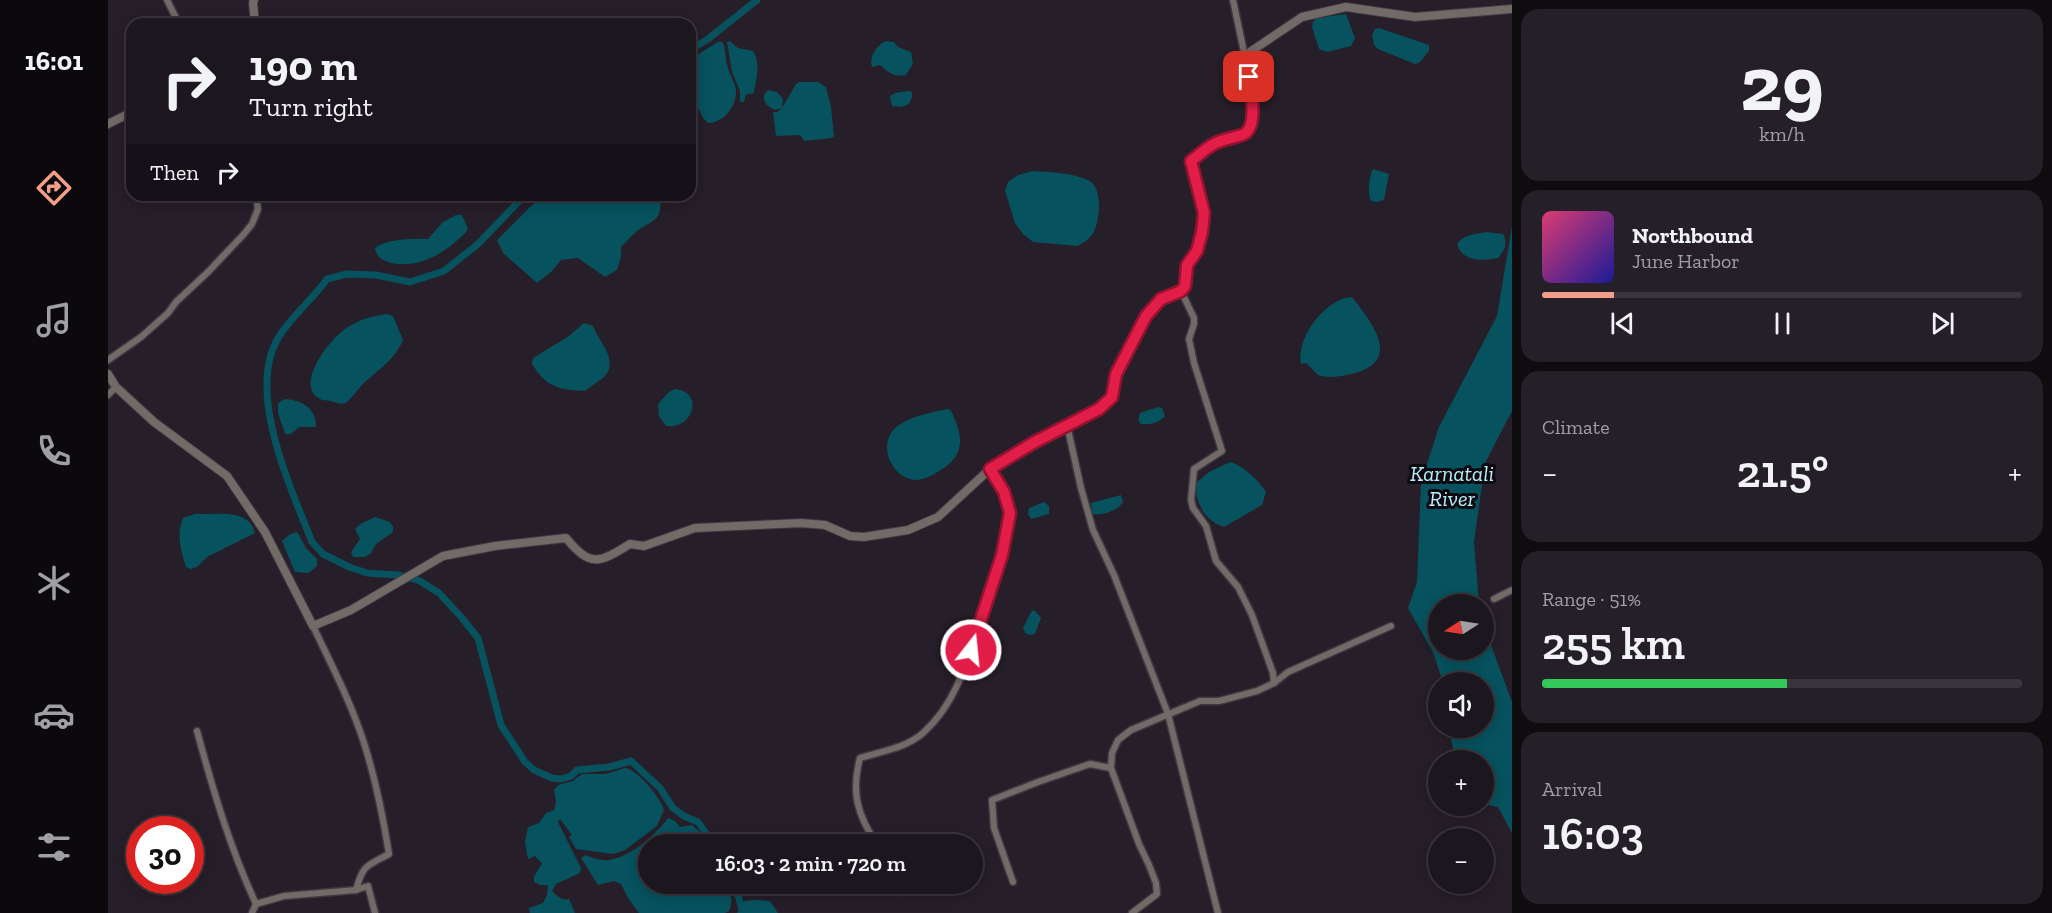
<!DOCTYPE html>
<meta charset="utf-8">
<style>
body{margin:0;font-family:"Zilla Slab",serif;background:#251f27;color:#f1f3f6;height:100vh;display:flex;flex-direction:column;font-size:22px;white-space:nowrap}
*{box-sizing:border-box;margin:0}
p{font-size:20px;color:#a09fa4}
.icon{flex:none;width:33px;height:33px;fill:none;stroke:currentColor;stroke-width:2;stroke-linecap:round;stroke-linejoin:round}
.map{position:relative;flex:1;overflow:hidden}
.sheet{display:flex;flex-direction:column;gap:9px;padding:9px;background:#0f0c10;width:540px}
.sheet>*{flex:none}
.banner{position:absolute;left:18px;top:18px;width:570px;height:183px;border-radius:18px;box-shadow:0 3px 15px #0003,0 0 0 2px #3a353c;background:#1c161e;color:#f1f3f6;overflow:hidden}
.needle{width:39px;rotate:258deg}
.tools{position:absolute;left:1320px;top:594px;display:grid;gap:12px}
.tools a{display:grid;place-items:center;width:66px;height:66px;border-radius:50%;background:#1c161e;box-shadow:0 3px 15px #0003,0 0 0 2px #3a353c;font-size:30px}
.speed{position:absolute;left:18px;top:816px;display:flex;gap:12px;font-size:30px;font-weight:700;text-align:center}
.speed>*{display:grid;place-content:center;width:78px;height:78px;border-radius:50%;background:#1c161e;box-shadow:0 3px 15px #0003,0 0 0 2px #3a353c;line-height:1}
.speed .limit{border:9px solid #d22;background:#fff;color:#111}
.pin{position:absolute;display:grid;place-items:center;width:51px;height:51px;color:#fff;margin:-26px;border-radius:12px;box-shadow:0 3px 9px #0006}
.me{position:absolute;width:66px;margin:-33px;rotate:16deg;stroke-linejoin:round;filter:drop-shadow(0 0 4px #0008)}
.turn{display:flex;align-items:center;gap:21px;height:126px;padding:0 24px;font-size:27px}
.turn .icon{width:78px;height:78px;stroke-width:2.5}
.turn b{display:block;font-size:42px;line-height:51px}
.then{display:flex;align-items:center;height:57px;padding:0 24px;background:#0003;gap:12px;font-size:22px}
.big{font-size:45px;font-weight:600;line-height:1.1}
.sheet .widget{flex:1;display:flex;flex-direction:column;justify-content:center;gap:9px;min-width:0;padding:0 21px;border-radius:18px;background:#251f27}
.sheet .dial{align-items:center;gap:0}
.dial b{font-size:78px;line-height:1}
.song{display:flex;align-items:center;gap:18px}
.cover{width:72px;height:72px;border-radius:9px;background:linear-gradient(135deg,hsl(340 70% 55%),hsl(240 70% 35%))}
.played{height:6px;border-radius:3px;background:linear-gradient(90deg,#f49e8a 15%,#3a353c 15%)}
.keys{display:flex;justify-content:space-around;direction:ltr}
.heat{display:flex;justify-content:space-between;align-items:center;font-size:33px;direction:ltr}
.charge{height:9px;border-radius:4px;background:linear-gradient(90deg,#34c759 51%,#3a353c 0)}
.trip{position:absolute;left:530px;top:834px;width:345px;height:60px;border-radius:30px;background:#1c161e;box-shadow:0 3px 15px #0003,0 0 0 2px #3a353c;font-weight:600;line-height:60px;text-align:center}
main{display:flex;flex:1;min-height:0}
.tab-bar{display:flex;flex-direction:column;width:108px;justify-content:space-around;align-items:center;background:#0b090c;color:#a09fa4}
.tab-bar .icon{width:42px;height:42px}
.tab-bar .on{color:#f49e8a}
.tab-bar b{font-size:27px;color:#f1f3f6}
.map>svg:first-child{display:block}
.water{fill:#06525e}
.lines{fill:none;stroke-linecap:round;stroke-linejoin:round}
.canal{stroke:#06525e;stroke-width:7}
.minor-casing{stroke:#403842;stroke-width:9}
.tertiary-casing{stroke:#403842;stroke-width:10}
.minor{stroke:#706b66;stroke-width:6}
.tertiary{stroke:#706b66;stroke-width:8}
.route-casing{stroke:#92132f;stroke-width:15}
.route{stroke:#e11d48;stroke-width:10}
.labels{text-anchor:middle;stroke-width:6;stroke-linejoin:round;paint-order:stroke}
.water-label{font-size:22px;font-style:italic;fill:#b7eef9;stroke:#0d090e}
</style>
<main>
<nav class="tab-bar">
<b>16:01</b>
<svg class="icon on" aria-label="directions" viewBox="0 0 24 24"><path d="M12 3l9 9-9 9-9-9zM9 14v-3h6M13 9l2 2-2 2"/></svg>
<svg class="icon" aria-label="music" viewBox="0 0 24 24"><path d="M9 18V5l10-2v13"/><circle cx="6" cy="18" r="3"/><circle cx="16" cy="16" r="3"/></svg>
<svg class="icon" aria-label="phone" viewBox="0 0 24 24"><path d="M5 4h4l2 5-3 2q2 4 5 5l2-3 5 2v4C11 20 4 13 5 4z"/></svg>
<svg class="icon" aria-label="climate" viewBox="0 0 24 24"><path d="M12 3v18M4 7l16 10M4 17L20 7"/></svg>
<svg class="icon" aria-label="car" viewBox="0 0 24 24"><path d="M5 17H2v-5l4-1 3-4h7l3 4 3 1v5h-3M9 17h6M6 11h13"/><circle cx="7" cy="17" r="2"/><circle cx="17" cy="17" r="2"/></svg>
<svg class="icon" aria-label="filters" viewBox="0 0 24 24"><path d="M4 7h16M4 17h16"/><circle cx="9" cy="7" r="2"/><circle cx="15" cy="17" r="2"/></svg>
</nav>
<div class="map">
<svg width="1404" height="913" viewBox="0 0 1404 913">
<rect width="100%" height="100%" fill="#261e28"/>
<g class="water">
<polygon points="1238,14 1247,38 1243,46 1219,52 1211,49 1204,27 1205,22 1209,18"/>
<polygon points="1271,28 1321,45 1321,51 1311,63 1307,64 1270,49 1266,45 1264,34 1267,29"/>
<path d="M622,41L630,48L645,51C653,62 648,80 646,93L637,95V100L635,102H632V91L624,72L619,42Z"/>
<path d="M778,41L786,42L790,47L803,52L805,64L798,75C788,78 779,72 772,65L764,67C761,56 769,45 778,41Z"/>
<path d="M610,42H614L616,45C618,53 617,60 620,68C622,75 627,83 628,90C629,106 616,123 600,123L595,118L582,91V62L592,53Z"/>
<path d="M691,82H710L718,87L723,107L726,136L724,138L696,141L693,136L690,135L668,136L665,112H669L674,108L667,110C660,107 655,103 656,95L660,90L669,92L675,99L674,108L688,84Z"/>
<polygon points="800,91 804,92 804,97 801,104 793,107 784,106 782,96 787,93"/>
<path d="M1265,169L1281,174L1276,200L1269,202L1263,201C1259,193 1261,176 1265,169Z"/>
<path d="M925,171C942,172 964,173 980,180C996,187 992,224 984,235C980,240 974,244 969,246L925,242L915,234L907,223L897,191L900,182L910,175Z"/>
<path d="M437,195H552C555,224 544,218 527,233C522,237 518,242 513,247V257L509,270L497,277L470,258L453,260L444,271L429,283L395,253L389,240L423,206Z"/>
<path d="M348,215H354L360,229L358,232C339,252 312,269 283,263C274,260 269,258 267,248C277,239 306,238 320,239L335,222Z"/>
<polygon points="1404,226 1404,411 1377,463 1366,542 1371,604 1330,604 1330,650 1376,650 1376,626 1404,702 1404,833 1390,807 1376,804 1376,760 1348,760 1343,740 1351,730 1351,728 1376,728 1376,682 1335,682 1325,652 1300,608 1309,582 1313,482 1331,427 1389,316"/>
<path d="M1378,232L1395,234C1400,244 1397,250 1390,258C1375,261 1354,262 1349,244C1355,235 1367,234 1378,232Z"/>
<path d="M1244,297C1263,322 1295,360 1247,373C1236,376 1221,379 1210,375L1198,363L1193,364C1188,337 1217,299 1244,297Z"/>
<path d="M279,314L285,316L295,340C288,358 272,369 258,381C251,387 246,396 239,402C233,406 228,402 222,401C219,400 215,401 212,399C187,385 219,344 232,333C246,321 262,316 279,314Z"/>
<path d="M476,323L485,326C491,342 512,361 496,377C490,382 483,386 477,391C451,390 438,387 424,364L425,358L461,336Z"/>
<path d="M567,389C596,391 586,430 558,426L551,416L550,404L561,392Z"/>
<path d="M177,399C193,400 209,408 208,427H191L183,434H177L170,413V403Z"/>
<path d="M1050,407L1054,408L1057,416C1051,423 1041,425 1033,424L1030,420L1032,413Z"/>
<path d="M840,409L843,411C857,439 857,457 828,473C821,477 811,482 802,479C793,477 786,469 782,461C768,422 811,415 840,409Z"/>
<path d="M1122,462C1135,465 1151,481 1158,492L1154,505L1116,527C1096,521 1087,502 1088,483L1101,472Z"/>
<path d="M1013,495L1015,502C1010,511 993,516 984,514L983,503Z"/>
<polygon points="936,502 941,506 941,514 923,519 920,514 921,508"/>
<path d="M87,514C106,515 142,508 147,533L99,557L89,567L83,569L78,567C73,551 68,534 75,518Z"/>
<polygon points="267,517 282,522 285,527 285,532 268,544 263,553 257,557 245,557 243,552 252,539 247,529 254,523"/>
<polygon points="188,532 190,533 198,548 209,559 209,566 201,573 187,572 174,541 181,535"/>
<polygon points="926,610 933,618 927,634 922,635 917,633 915,628 923,612"/>
<path d="M517,768C529,769 553,798 556,810L549,826L517,850L505,854L468,849L461,837L464,835L452,819L450,822L473,868L472,873L448,884L444,891C449,896 454,901 461,899L467,913H422L421,908L435,903L439,895L440,885H432L426,882V877L434,863L427,856L420,859L417,842L420,827L431,823L438,813L446,810L448,802L446,790L450,785L465,781L474,774H498Z"/>
<path d="M560,818L567,821L572,827L584,825L593,833L598,844H540V884H618C622,893 626,901 621,911L617,913H531L520,898L513,884L506,881L490,885L473,858L477,855C485,858 493,861 501,860C523,857 547,835 560,818Z"/>
<polygon points="647,900 662,901 670,913 629,913 636,901"/>
</g>
<g class="lines">
<g class="canal">
<polyline points="582,50 600,39 649,0"/>
<path d="M417,195L370,244L336,271L302,282L268,275L239,274L219,279C205,299 185,315 172,335C136,389 183,488 204,542L215,554L241,567L259,573L291,575L312,581L331,593L354,618L370,638L393,725L417,762L426,770L444,778L453,779L463,776L469,770L501,767L523,761L552,788L565,808L576,816L590,822L606,844"/>
<polyline points="627,884 635,913"/>
</g>
<defs>
<g id="minor">
<polyline points="59,0 71,24"/>
<polyline points="1125,0 1137,57"/>
<polyline points="1073,291 1086,318 1086,324 1081,339 1086,363 1114,451 1086,469 1083,500 1085,508 1098,526 1108,561 1130,587 1144,615 1165,673 1166,683"/>
<polyline points="0,360 33,337 60,313 68,302 100,272 136,234 144,224 150,209 148,195"/>
<polyline points="0,395 8,387"/>
<polyline points="959,425 973,488 985,530 1006,575 1060,714 1110,913"/>
<polyline points="1386,599 1404,590"/>
<path d="M205,626C220,658 237,690 249,723C265,765 274,810 281,854C259,866 255,864 248,890L260,886L267,913"/>
<path d="M89,731C105,790 122,848 148,904"/>
<path d="M769,844C749,815 743,792 752,758C774,751 798,748 815,733C853,699 860,653 876,607C886,578 900,546 901,515C902,498 890,483 882,469"/>
<polyline points="905,882 886,828 884,800 930,782 982,764 1003,768"/>
<polyline points="788,884 794,892"/>
<polyline points="144,913 148,904 176,896 248,890"/>
<polyline points="1024,913 1049,894 1048,883 1041,865 1031,844 1003,768 1004,753 1010,740 1023,730 1092,701 1111,701 1149,691 1166,683 1180,672 1283,626"/>
</g>
<g id="tertiary">
<polyline points="146,0 145,3 147,24"/>
<polyline points="0,124 24,112"/>
<path d="M0,374L8,387L46,422L119,476L157,532L205,626L243,610L335,556L387,546L458,538C483,568 491,563 522,544L536,546L587,528L693,523L717,525L742,536L756,537L800,530L830,517L882,469L925,443L991,409L1004,397L1008,374L1038,316L1053,299L1073,291L1077,286L1079,265L1089,251L1094,232L1096,213L1083,161L1106,144L1137,135C1153,114 1142,81 1137,57L1142,52L1194,17L1238,7L1307,17L1404,9"/>
</g>
</defs>
<use href="#minor" class="minor-casing"/>
<use href="#tertiary" class="tertiary-casing"/>
<use href="#minor" class="minor"/>
<use href="#tertiary" class="tertiary"/>
</g>
<g class="lines">
<defs>
<path id="route" d="M863,650L894,555L902,513L896,492L882,469L925,443L991,409L1004,397L1008,374L1038,316L1053,299L1073,291L1077,286L1079,265L1089,251L1094,232L1096,213L1083,161C1090,156 1098,148 1106,144C1115,139 1125,138 1134,135C1151,129 1143,90 1141,77"/>
</defs>
<use href="#route" class="route-casing"/>
<use href="#route" class="route"/>
</g>
<g class="labels">
<g class="water-label">
<text x="1344" y="481">Karnatali<tspan x="1344" dy="25">River</tspan></text>
</g>
</g>
</svg>
<div class="tools">
<a><svg class="needle" viewBox="-14 -14 28 28"><path d="M0-13l5 13h-10z" fill="#e53935"/><path d="M0 13l5-13h-10z" fill="#a09fa4"/></svg></a>
<a><svg class="icon" aria-label="sound" viewBox="0 0 24 24"><path d="M4 9h4l5-4v14l-5-4H4zM17 9q2 3 0 6"/></svg></a>
<a>+</a>
<a>−</a>
</div>
<div class="speed"><div class="limit">30</div></div>
<div class="pin" style="left:1141px;top:77px;background:#d93025"><svg class="icon" aria-label="arrive" viewBox="0 0 24 24"><path d="M6 21V4h12l-3 4 3 4H6"/></svg></div>
<svg class="me" style="left:863px;top:650px" viewBox="-20 -20 40 40"><circle r="17" fill="#e11d48" stroke="#fff" stroke-width="3"/><path d="M0-11L8 9 0 5-8 9z" fill="#fff"/></svg>
<div class="trip">16:03 · 2 min · 720 m</div>
<div class="banner">
<div class="turn"><svg class="icon" aria-label="right" viewBox="0 0 24 24"><path d="M7 20v-9h11M14 6l5 5-5 5"/></svg><div><b>190 m</b>Turn right</div></div>
<div class="then">Then<svg class="icon" aria-label="right" viewBox="0 0 24 24"><path d="M7 20v-9h11M14 6l5 5-5 5"/></svg></div>
</div>
</div>
<section class="sheet">
<div class="widget dial"><b>29</b><p>km/h</p></div>
<div class="widget">
<div class="song"><i class="cover"></i><div><b>Northbound</b><p>June Harbor</p></div></div>
<div class="played"></div>
<div class="keys"><svg class="icon" aria-label="previous" viewBox="0 0 24 24"><path d="M18 5L8 12l10 7zM5 5v14"/></svg><svg class="icon" aria-label="pause" viewBox="0 0 24 24"><path d="M8 5v14M16 5v14"/></svg><svg class="icon" aria-label="next" viewBox="0 0 24 24"><path d="M6 5l10 7-10 7zM19 5v14"/></svg></div>
</div>
<div class="widget"><p>Climate</p>
<div class="heat"><a>−</a><b class="big">21.5°</b><a>+</a></div>
</div>
<div class="widget"><p>Range · 51%</p><b class="big">255 km</b><div class="charge"></div></div>
<div class="widget"><p>Arrival</p><b class="big">16:03</b></div>
</section>
</main>
